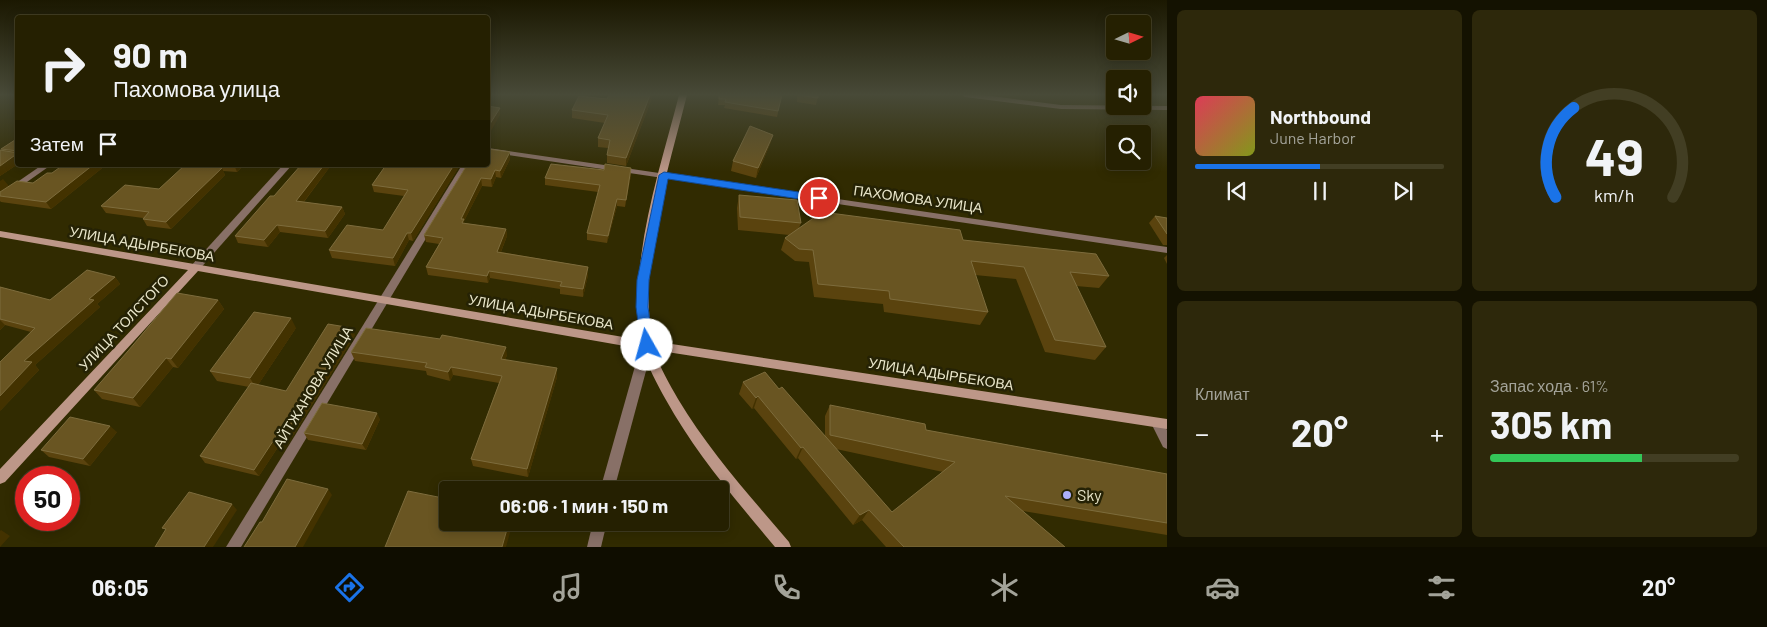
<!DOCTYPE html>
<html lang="ru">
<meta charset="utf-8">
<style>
body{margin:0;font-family:Barlow,sans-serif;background:#2d280b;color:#f1f3f6;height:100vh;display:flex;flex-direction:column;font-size:19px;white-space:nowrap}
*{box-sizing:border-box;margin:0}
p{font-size:16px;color:#a3a399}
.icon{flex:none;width:28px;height:28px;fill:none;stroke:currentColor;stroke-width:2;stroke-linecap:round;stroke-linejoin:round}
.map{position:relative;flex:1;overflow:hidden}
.drawer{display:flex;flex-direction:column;gap:10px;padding:10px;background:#141201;width:600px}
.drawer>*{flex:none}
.guide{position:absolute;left:15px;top:15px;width:475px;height:152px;border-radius:5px;box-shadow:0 2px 12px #0003,0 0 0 1px #423e23;background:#252001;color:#f1f3f6;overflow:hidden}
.needle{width:32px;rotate:85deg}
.tools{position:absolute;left:1106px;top:15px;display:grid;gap:10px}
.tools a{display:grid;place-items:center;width:45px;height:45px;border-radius:5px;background:#252001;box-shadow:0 2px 12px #0003,0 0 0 1px #423e23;font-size:25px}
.speed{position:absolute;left:15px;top:466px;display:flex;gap:10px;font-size:25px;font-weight:700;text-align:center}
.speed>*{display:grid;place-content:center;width:65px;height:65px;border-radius:50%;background:#252001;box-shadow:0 2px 12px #0003,0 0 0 1px #423e23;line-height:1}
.speed .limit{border:8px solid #d22;background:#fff;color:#111}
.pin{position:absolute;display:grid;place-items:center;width:42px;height:42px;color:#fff;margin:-21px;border:2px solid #fff;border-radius:50%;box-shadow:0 1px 5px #0007}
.me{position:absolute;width:55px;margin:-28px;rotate:353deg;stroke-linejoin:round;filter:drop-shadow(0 0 4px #0008)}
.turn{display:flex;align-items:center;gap:18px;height:105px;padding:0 15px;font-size:22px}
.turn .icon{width:65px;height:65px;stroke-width:2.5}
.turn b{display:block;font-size:35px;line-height:42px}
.then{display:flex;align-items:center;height:48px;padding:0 15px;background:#0003;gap:10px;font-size:19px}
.big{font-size:38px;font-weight:700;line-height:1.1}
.drawer .tile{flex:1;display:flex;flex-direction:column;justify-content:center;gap:8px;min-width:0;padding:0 18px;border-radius:8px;background:#2d280b}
.drawer .dial{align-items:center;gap:0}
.dial svg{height:130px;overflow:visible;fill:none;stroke:#423e23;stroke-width:7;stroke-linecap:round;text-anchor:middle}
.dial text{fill:#f1f3f6;stroke:none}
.song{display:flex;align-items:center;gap:15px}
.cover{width:60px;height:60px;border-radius:8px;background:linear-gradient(135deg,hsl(350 70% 55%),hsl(70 70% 35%))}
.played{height:5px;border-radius:2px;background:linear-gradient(90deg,#1a73e8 50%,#423e23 50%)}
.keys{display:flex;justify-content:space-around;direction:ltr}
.heat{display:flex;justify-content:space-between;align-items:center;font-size:28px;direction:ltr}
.charge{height:8px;border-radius:4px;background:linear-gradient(90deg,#34c759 61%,#423e23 0)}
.drawer .tiles{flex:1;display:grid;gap:10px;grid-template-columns:repeat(2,1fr)}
.trip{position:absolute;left:439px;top:481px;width:290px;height:50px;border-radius:5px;background:#252001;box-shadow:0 2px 12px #0003,0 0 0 1px #423e23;font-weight:700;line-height:50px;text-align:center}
.dock{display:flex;height:80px;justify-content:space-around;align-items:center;background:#0f0d00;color:#a3a399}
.dock .icon{width:35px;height:35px}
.dock .current{color:#1a73e8}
.dock b{font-size:22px;color:#f1f3f6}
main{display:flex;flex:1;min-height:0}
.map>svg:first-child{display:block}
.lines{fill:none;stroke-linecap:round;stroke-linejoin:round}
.lane{fill:#887067;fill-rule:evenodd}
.street{fill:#887067;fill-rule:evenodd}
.secondary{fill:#bd9788;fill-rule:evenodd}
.wall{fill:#5a430e;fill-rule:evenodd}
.shaded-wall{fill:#433200}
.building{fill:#695522;stroke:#7d6c3d}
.route{fill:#1a73e8;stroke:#114b97}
.poi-dot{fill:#acaffb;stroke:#252205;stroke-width:2}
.labels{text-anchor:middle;stroke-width:5;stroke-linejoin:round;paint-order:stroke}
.street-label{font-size:14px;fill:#e9e6ca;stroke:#252205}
.near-poi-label{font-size:16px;fill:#e9e6ca;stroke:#252205;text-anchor:start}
</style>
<main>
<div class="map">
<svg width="1167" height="547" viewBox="0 0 1167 547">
<rect width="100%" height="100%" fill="#312b01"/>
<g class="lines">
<polygon class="lane" points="1157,418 1161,419 1167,430 1167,449 1163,447 1151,423 1153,419"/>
<g class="street">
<polygon points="962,95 984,95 1061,105 1167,106 1167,110 1061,109 965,97"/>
<polygon points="488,148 1167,247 1167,253 488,152"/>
<polygon points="42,165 51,165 0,201 0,194"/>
<polygon points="283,165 292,165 198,271 190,271 189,269 190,267"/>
<polygon points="462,165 470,165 241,547 226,547"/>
<polygon points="647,341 651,342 653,345 614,490 600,490 641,345 643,342"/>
<polygon points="593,522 607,522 601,547 587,547"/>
</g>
<path class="secondary" d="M679,95H687C667,175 639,258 652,341L1167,419V429L654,350C660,368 669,383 678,399C709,451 750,496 789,542L791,547H775C736,500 696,454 666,400C657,384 648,367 642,349L198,271L5,482L0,484V469L188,270L0,237V231L641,340C629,257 659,174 679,95Z"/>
</g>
<g class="wall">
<polygon points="653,95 626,166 607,163 607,155 608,148 598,147 598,138 605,123 572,118 572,110 607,99"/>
<polygon points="719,95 782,95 777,117 724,108 725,105 718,105"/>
<polygon points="797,95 818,95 816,105 797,102"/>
<polygon points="773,135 770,144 756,178 731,171 733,161"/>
<polygon points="18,138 18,164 0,176 0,150 3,151 1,149"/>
<polygon points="510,159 501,178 496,177 492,187 482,186 464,221 464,223 506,229 507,236 501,252 588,267 588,275 583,297 560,294 560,289 490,278 488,283 428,275 426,267 439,244 426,242 424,235 467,165"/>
<polygon points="63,165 106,165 51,209 1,202 0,201 0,192 33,183 52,173"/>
<polygon points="216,165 244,165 237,172 223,171 225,175 171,229 147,226 143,219 143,218 106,213 101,206 159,189 217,167"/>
<polygon points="460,165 413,241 409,240 395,266 332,258 329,250 383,230 404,196 374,192 372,185"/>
<polygon points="329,168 304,202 342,207 345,214 328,238 280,232 268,247 238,243 235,236 274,196"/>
<polygon points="631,175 625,207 617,206 607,243 587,240 587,233 598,192 545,185 545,178"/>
<polygon points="739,195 801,223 799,228 963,240 1109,276 1099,288 1076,286 1106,347 1095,360 1045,352 1016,279 975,275 988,312 980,325 884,312 883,304 814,297 809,262 795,261 781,250 785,238 789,235 738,230 737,208"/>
<polygon points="1155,216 1167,218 1167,245 1163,245 1149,223"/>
<polygon points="1167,255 1167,264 1164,258"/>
<polygon points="115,277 120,284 97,304 100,307 35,365 39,370 0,411 31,332 5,325 0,330 0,287 50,300"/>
<polygon points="218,300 224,309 178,368 173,367 140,407 102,399 94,390"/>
<polygon points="296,328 258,385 286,391 355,335 292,437 286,435 259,476 205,463 200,456 249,387 217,381 210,371"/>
<polygon points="351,352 507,355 505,360 557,368 557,377 528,477 473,466 471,459 499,383 453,375 450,381 427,375 426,371 355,361"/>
<path d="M743,382L779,389L825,436V416L830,405L926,430L1167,474V535L1023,511L1065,547H886L862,520L853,525L798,458L796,459L754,408L752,409L739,394ZM836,449L943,472L892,512Z"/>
<polygon points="380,419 366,450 308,440 304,433"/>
<polygon points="117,432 90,466 49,457 41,450"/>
</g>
<g class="shaded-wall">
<polygon points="650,95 653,95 626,166 626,158"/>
<polygon points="500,108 500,115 488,136 488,127"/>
<polygon points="773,135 770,144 756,178 758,168"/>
<polygon points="510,152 510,159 501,178 500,171"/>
<polygon points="18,153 18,164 0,176 0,166"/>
<polygon points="93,165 106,165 51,209 46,202"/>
<polygon points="236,165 244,165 237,172 235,167"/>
<polygon points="324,165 328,165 329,168 299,208 296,201"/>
<polygon points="454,165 460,165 413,241 411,233"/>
<polygon points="222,168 225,175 171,229 166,222"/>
<polygon points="631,168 631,175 625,207 626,200"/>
<polygon points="495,170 496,177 492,187 491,179"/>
<polygon points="481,178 482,186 464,221 465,226 463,230 461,219"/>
<polygon points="3,179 9,186 0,192 0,181"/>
<polygon points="617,199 617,206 607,243 608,236"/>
<polygon points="342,207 345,214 328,238 325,231"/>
<polygon points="277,225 280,232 268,247 264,240"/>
<polygon points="506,229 507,236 498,259 497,252"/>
<polygon points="407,233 409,240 395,266 393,258"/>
<polygon points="588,267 588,275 583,297 583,289"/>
<polygon points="489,271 490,278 488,283 487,276"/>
<polygon points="115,277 120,284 97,304 100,307 35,365 39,370 0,411 0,396 24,361 89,299"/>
<polygon points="218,300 224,309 178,368 171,359"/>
<polygon points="291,318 296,328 256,388 250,378"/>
<polygon points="0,320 5,325 0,330"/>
<polygon points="352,328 355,335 292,437 288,430"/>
<polygon points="506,347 507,355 502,368 501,359"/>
<polygon points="166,358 173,367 140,407 133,398"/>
<polygon points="451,367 453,375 450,381 448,372"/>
<polygon points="557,368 557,377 528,477 527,469"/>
<polygon points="758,396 754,408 752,409 756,398"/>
<polygon points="377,413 380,419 366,450 362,444"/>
<polygon points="110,426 117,432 90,466 83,459"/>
<polygon points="281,429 286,435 259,476 254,470"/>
<polygon points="803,447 798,458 796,459 801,448"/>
<polygon points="328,489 332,495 303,547 295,547"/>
<polygon points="232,504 237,510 213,547 204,547"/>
<polygon points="869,510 862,520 853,525 860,515"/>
<polygon points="509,522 513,522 506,547 502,547"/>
<polygon points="1,530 10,536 0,547 0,531"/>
</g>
<g class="building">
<polygon points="609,95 650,95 626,158 607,155 610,140 598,138 608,115 572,110 579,96 607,99"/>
<polygon points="719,95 782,95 778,111 725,102 726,99 719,99"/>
<polygon points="798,95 818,95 818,98"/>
<polygon points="488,106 500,108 488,127"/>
<polygon points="750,126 773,135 758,168 733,161"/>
<polygon points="18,138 18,151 1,149"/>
<polygon points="488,149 510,152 500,171 495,170 491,179 481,178 461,219 464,219 462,223 506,229 497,252 588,267 583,289 560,286 562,282 489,271 487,276 426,267 443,238 424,235 467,165 488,165"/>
<polygon points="0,150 18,153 0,166"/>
<polygon points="551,164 604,170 605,164 631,168 626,200 617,199 608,236 587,233 600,185 545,178"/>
<polygon points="63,165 93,165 46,202 0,196 0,192 17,181 33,183 47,173 52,173"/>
<polygon points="185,165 199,165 222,168 166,222 143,219 149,212 101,206 125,185 159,189"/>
<polygon points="220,165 236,165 235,167"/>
<polygon points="301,165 324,165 296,201 342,207 325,231 277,225 264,240 235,236 270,196 274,196"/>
<polygon points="386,165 454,165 411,233 407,233 393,258 329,250 347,225 383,230 408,190 372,185"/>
<polygon points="739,195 797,200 801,223 740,217"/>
<polygon points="822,212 960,230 963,240 1096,254 1109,276 1070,272 1106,347 1055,340 1024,267 971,261 988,312 890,299 889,291 818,284 813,250 799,249 785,238"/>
<polygon points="1155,216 1167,218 1167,234"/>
<polygon points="87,270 115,277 89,299 94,300 24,361 32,362 0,396 0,362 35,328 0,319 0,287 50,300"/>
<polygon points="177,293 218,300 171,359 166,358 133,398 94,390 128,351"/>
<polygon points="254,312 291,318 250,378 210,371"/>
<polygon points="328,324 352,328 288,430 281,429 254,470 200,456 251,383 286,391"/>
<polygon points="366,328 440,339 442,335 506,347 501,359 557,368 527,469 471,459 502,376 451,367 448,372 425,367 427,363 351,352"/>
<polygon points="765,372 779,389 782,387 892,512 955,462 830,435 830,405 925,424 926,430 1167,474 1167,523 1005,496 1065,547 904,547 869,510 860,515 803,447 801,448 758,396 756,398 743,382"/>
<polygon points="322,403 377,413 362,444 304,433"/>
<polygon points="70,417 110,426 83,459 41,450"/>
<polygon points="287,479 328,489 295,547 244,547 260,522 262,522"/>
<polygon points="408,491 448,499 448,522 509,522 502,547 385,547"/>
<polygon points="189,492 232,504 204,547 155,547 166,529 162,528"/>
</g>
<linearGradient id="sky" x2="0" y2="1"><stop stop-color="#1b1801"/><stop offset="0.55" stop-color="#484a38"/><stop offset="1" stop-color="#484a38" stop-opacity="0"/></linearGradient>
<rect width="1167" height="172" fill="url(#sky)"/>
<polygon class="route" points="664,172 819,195 824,198 819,202 668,179 649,280 648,307 653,345 647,350 641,345 636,307 637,280 659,175"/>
<circle class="poi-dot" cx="1067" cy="495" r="5"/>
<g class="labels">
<g class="street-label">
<text transform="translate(918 199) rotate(8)" y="5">ПАХОМОВА УЛИЦА</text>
<text transform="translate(142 244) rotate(10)" y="5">УЛИЦА АДЫРБЕКОВА</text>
<text transform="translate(541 312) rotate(10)" y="5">УЛИЦА АДЫРБЕКОВА</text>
<text transform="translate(124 323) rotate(-47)" y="5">УЛИЦА ТОЛСТОГО</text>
<text transform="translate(941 374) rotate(9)" y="5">УЛИЦА АДЫРБЕКОВА</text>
<text transform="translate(313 387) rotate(-59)" y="5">АЙТЖАНОВА УЛИЦА</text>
</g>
<g class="near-poi-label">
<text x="1077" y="501">Sky</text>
</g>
</g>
</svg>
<div class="tools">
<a><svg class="needle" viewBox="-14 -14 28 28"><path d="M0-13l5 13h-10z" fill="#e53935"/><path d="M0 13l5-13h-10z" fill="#a3a399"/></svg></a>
<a><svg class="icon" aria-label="sound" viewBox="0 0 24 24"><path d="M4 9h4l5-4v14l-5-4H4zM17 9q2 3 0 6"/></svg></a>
<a><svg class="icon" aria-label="search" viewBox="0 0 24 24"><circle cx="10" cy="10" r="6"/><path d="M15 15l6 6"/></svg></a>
</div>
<div class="speed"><div class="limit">50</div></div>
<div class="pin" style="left:819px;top:198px;background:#d93025"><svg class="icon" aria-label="arrive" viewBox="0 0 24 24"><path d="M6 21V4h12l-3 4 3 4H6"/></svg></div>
<svg class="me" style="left:647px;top:345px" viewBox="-20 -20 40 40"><circle r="19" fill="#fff"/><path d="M0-13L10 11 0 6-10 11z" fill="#1a73e8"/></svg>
<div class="trip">06:06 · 1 мин · 150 m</div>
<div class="guide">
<div class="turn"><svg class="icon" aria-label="right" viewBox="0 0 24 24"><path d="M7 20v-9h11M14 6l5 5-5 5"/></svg><div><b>90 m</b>Пахомова улица</div></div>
<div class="then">Затем<svg class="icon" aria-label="arrive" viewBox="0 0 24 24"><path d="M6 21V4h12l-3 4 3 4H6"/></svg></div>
</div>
</div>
<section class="drawer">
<div class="tiles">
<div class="tile">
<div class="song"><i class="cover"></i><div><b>Northbound</b><p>June Harbor</p></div></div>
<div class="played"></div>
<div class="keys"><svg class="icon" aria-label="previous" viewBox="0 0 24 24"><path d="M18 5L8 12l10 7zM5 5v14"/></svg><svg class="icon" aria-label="pause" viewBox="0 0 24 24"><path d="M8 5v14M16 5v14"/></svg><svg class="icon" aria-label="next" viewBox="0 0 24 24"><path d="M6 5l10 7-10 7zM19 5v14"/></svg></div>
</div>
<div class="tile dial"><svg viewBox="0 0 100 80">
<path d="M14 69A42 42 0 1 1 86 69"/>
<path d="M14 69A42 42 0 0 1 25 14" stroke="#1a73e8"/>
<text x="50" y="56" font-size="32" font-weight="700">49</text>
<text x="50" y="72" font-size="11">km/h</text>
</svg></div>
<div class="tile"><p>Климат</p>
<div class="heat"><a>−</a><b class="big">20°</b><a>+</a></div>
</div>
<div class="tile"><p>Запас хода · 61%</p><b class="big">305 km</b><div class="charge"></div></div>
</div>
</section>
</main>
<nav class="dock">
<b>06:05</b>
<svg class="icon current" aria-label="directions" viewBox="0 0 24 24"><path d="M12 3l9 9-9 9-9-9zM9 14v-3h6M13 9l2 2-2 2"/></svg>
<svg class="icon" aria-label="music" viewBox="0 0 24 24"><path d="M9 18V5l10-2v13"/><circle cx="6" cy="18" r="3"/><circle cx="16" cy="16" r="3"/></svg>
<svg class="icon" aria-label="phone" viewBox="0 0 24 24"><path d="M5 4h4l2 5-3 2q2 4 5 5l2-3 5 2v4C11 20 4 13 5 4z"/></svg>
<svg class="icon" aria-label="climate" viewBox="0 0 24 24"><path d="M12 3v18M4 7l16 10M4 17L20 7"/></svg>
<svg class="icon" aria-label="car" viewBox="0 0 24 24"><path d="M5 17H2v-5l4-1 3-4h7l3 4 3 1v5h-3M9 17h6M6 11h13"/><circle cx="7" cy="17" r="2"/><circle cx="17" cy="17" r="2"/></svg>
<svg class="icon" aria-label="filters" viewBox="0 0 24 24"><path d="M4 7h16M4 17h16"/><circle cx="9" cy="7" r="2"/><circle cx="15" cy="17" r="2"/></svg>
<b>20°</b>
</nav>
